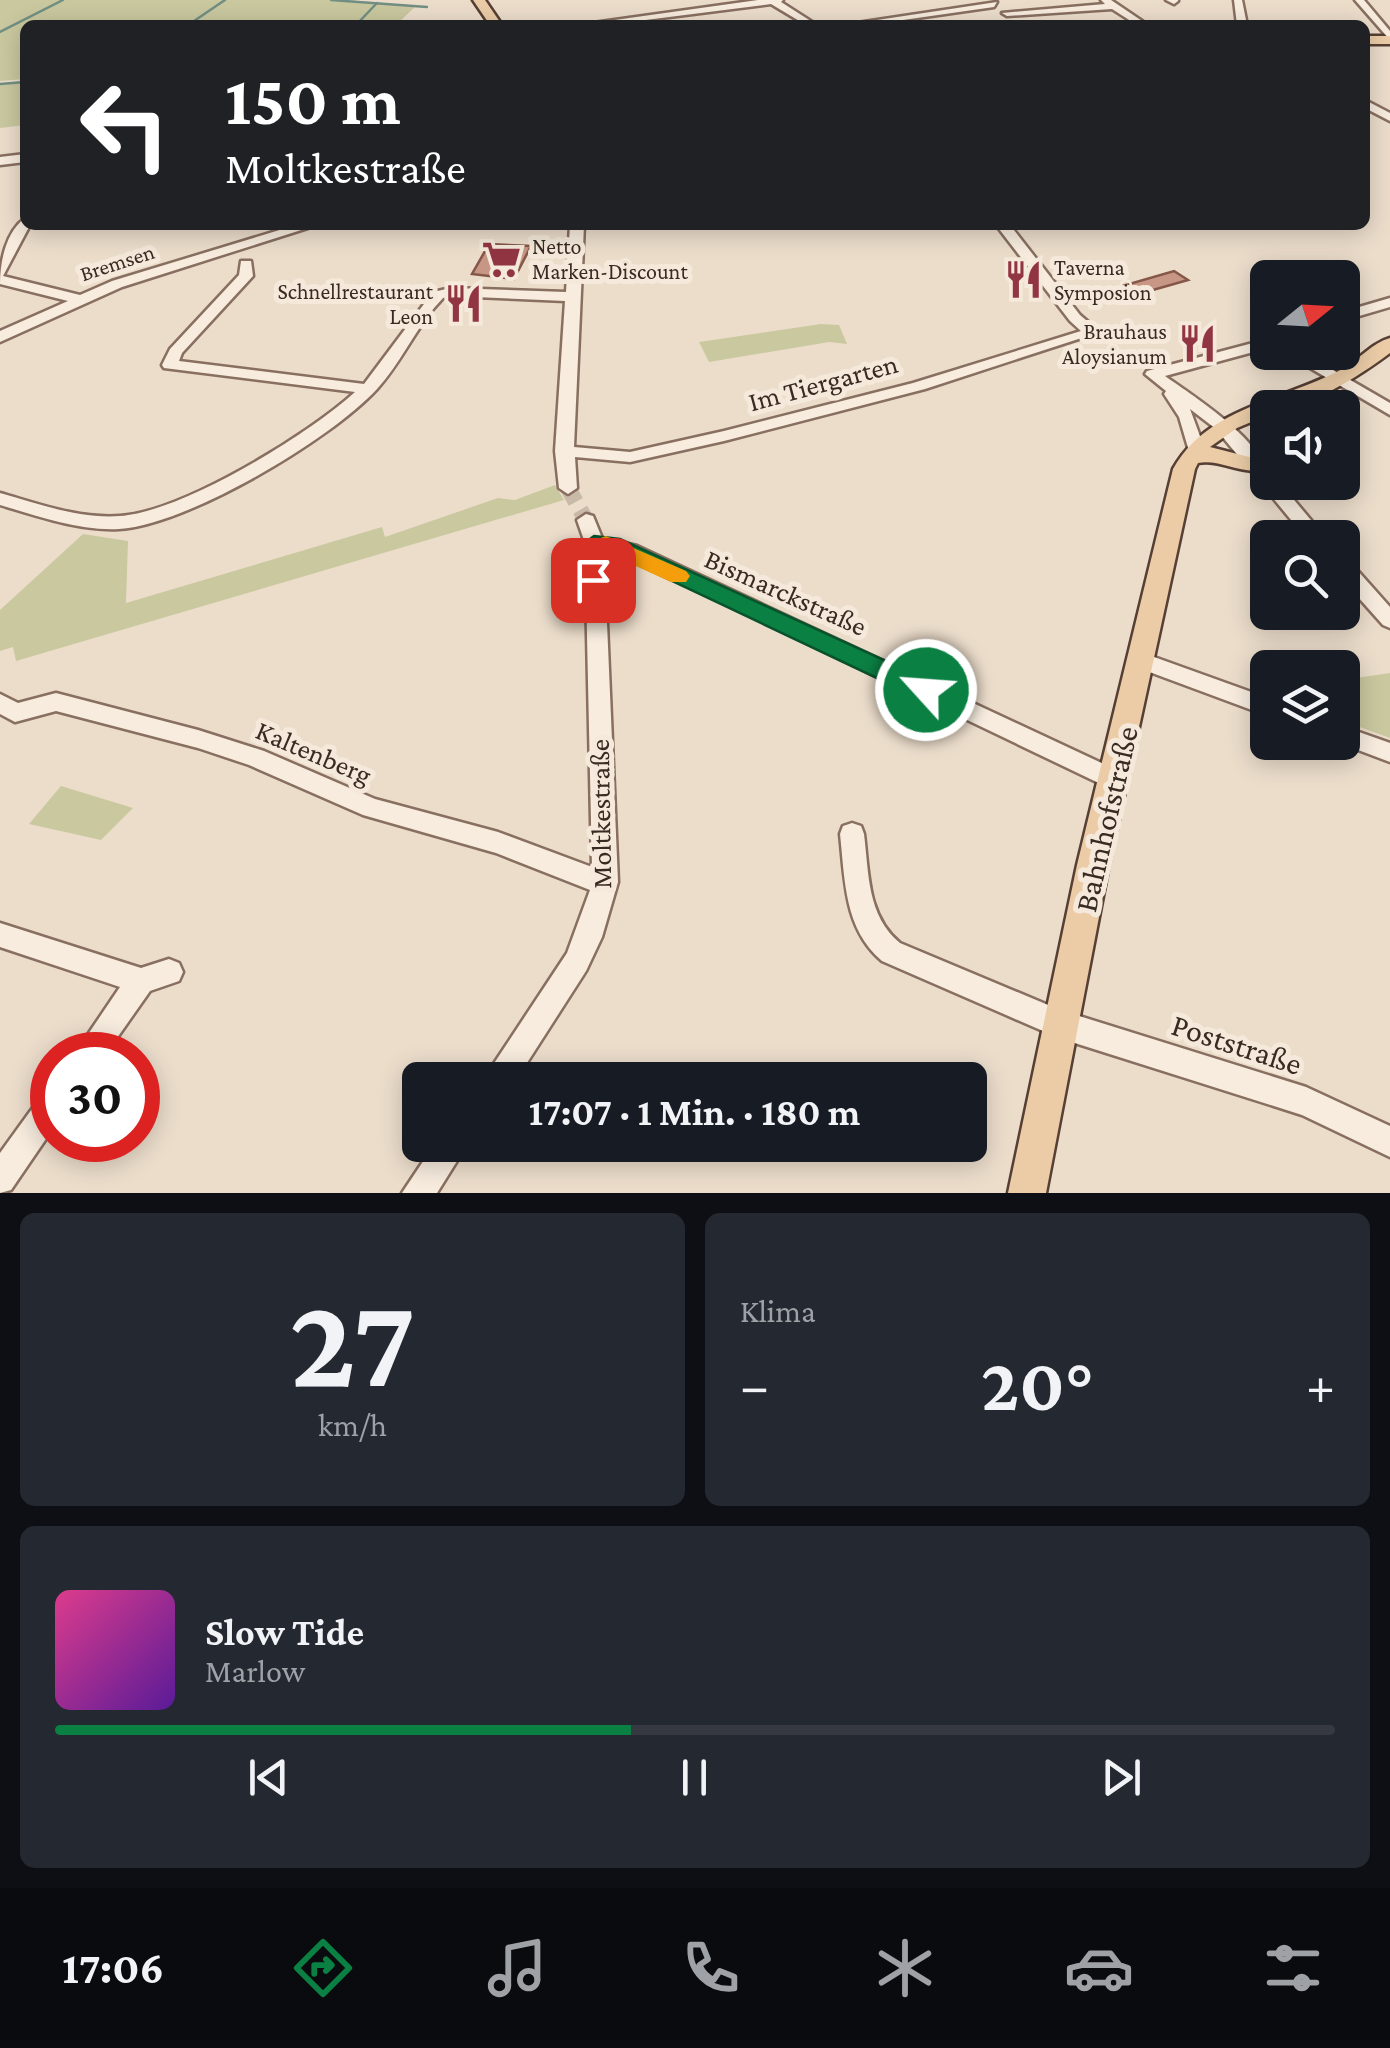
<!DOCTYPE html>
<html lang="de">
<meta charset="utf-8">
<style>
body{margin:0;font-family:"Crimson Pro",serif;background:#242831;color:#f1f3f6;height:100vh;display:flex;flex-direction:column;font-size:38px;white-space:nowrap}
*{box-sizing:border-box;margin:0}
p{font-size:32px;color:#9ea1a6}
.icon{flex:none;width:55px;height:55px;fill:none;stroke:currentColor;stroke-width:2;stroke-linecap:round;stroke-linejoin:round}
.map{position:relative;height:1193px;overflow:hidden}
.sheet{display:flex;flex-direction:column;gap:20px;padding:20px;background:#0d0f14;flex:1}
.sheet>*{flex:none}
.banner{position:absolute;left:20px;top:20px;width:1350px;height:210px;border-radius:15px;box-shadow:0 5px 25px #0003;background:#202124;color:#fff;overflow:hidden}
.needle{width:65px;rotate:72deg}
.buttons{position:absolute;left:1250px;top:260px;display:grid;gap:20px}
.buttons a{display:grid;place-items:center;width:110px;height:110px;border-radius:15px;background:#171b24;box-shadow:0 5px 25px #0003;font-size:50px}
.speed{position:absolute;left:30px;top:1032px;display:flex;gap:20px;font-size:50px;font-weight:700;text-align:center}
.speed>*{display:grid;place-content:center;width:130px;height:130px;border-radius:50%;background:#171b24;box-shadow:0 5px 25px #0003;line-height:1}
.speed .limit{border:15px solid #d22;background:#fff;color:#111}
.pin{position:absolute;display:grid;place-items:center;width:85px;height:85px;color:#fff;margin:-42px;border-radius:20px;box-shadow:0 5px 15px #0006}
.me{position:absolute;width:110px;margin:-55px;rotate:296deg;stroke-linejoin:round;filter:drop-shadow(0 0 8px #0008)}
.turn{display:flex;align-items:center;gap:35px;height:210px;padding:0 40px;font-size:45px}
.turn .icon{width:130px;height:130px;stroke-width:2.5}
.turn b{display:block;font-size:70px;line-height:85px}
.big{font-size:75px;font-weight:700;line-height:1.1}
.sheet .widget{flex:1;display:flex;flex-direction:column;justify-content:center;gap:15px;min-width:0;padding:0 35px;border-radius:15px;background:#242831}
.sheet .dial{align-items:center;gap:0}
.dial b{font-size:130px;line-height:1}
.song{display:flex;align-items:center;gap:30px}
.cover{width:120px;height:120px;border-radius:15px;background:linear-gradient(135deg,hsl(330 70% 55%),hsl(270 70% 35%))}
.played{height:10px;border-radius:5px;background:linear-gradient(90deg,#0b8043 45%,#363941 45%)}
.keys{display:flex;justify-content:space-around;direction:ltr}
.heat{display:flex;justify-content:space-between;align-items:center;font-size:55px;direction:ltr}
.sheet .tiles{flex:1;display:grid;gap:20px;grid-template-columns:1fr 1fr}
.widget:last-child{grid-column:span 2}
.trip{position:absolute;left:402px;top:1062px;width:585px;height:100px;border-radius:15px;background:#171b24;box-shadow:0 5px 25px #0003;font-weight:700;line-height:100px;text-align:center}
.tab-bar{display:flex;height:160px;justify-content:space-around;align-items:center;background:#090b0e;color:#9ea1a6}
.tab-bar .icon{width:70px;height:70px}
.tab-bar .active{color:#0b8043}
.tab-bar b{font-size:45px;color:#f1f3f6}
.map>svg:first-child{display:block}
.green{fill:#cac89f}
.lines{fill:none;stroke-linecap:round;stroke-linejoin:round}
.stream{stroke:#728f83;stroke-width:2.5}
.building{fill:#c79684;stroke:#855748;stroke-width:2.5}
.minor-tunnel{stroke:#c8b9a9;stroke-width:16;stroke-dasharray:16 9;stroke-linecap:butt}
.minor-casing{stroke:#886f60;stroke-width:5}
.major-casing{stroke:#563f34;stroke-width:5}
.minor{fill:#f7ecde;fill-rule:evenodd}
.major{fill:#ebcca7;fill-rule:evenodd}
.route{fill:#0b8043;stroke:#07532c;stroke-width:2.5}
.slow{fill:#f59e0b}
.labels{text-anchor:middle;stroke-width:10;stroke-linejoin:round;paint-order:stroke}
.far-poi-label{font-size:22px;fill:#392a22;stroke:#f4e9da;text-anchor:start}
.far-street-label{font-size:22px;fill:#392a22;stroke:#f4e9da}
.street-label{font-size:28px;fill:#392a22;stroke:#f4e9da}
.near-street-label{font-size:32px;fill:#392a22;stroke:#f4e9da}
</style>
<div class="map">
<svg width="1390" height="1193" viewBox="0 0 1390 1193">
<rect width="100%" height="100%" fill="#ecddcb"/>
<g class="green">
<polygon points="0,0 347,0 416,6 396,25 25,25 25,79 0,81"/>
<polygon points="25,81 25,125 0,128 0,83"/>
<polygon points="821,324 839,325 847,344 829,342 709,362 699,342"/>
<polygon points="555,485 564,500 16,661 13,647 0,651 0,610 83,534 128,541 126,603 382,527 385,537 498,498 515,500"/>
<polygon points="1390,673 1390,738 1343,721 1343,680"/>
<polygon points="61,786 133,808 101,840 29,824"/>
</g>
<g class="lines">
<g class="stream">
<polyline points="331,0 427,7"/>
<polyline points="194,21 225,0"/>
<polyline points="356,25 377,3"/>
<polyline points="0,32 63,0"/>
<polyline points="0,84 25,82"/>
</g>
</g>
<g class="building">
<polygon points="489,244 531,246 514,279 472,274"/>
<polygon points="1174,271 1188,280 1111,302 1098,293"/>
</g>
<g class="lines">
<polyline class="minor-tunnel" points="568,488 586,520"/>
<defs>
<g id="minor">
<polygon points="758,0 783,0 781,2 817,25 806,25 771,4 606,25 579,25"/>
<polygon points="1101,0 1111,0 1148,25 1137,25 1112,9 1007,16 1002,13 1105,4"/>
<polygon points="1166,0 1178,0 1178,1 1174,4"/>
<polygon points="1234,0 1242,0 1247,25 1237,25"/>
<polygon points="1355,0 1364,0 1390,31 1390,40"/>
<polygon points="997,2 994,7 868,25 844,25"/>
<polygon points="1365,100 1390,113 1390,121 1365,108"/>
<polygon points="25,154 25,162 0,165 0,157"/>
<path d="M25,218V225H30L3,276L80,295L112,281L296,225H317L122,287L0,342V331L68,301L0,284C0,261 6,232 25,218Z"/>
<path d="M570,225H584L574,447L630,452L724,431L913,383L1081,331L1070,321L996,225H1010L1080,315L1100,332L925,389L724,441L630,462L575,457L577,488L568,494L559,488L555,451L565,301L451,296L443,298L434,308C413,334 399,365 377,389C330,440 187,525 119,529C78,531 38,516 0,505V493C39,504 79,519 120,516C182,512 308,435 355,392L164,368L162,365L170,349L239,275L241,261H251L253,276L182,353L179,361L364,384L433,292L451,288L566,292Z"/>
<polygon points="1390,298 1390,307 1342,321 1342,312"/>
<path d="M1268,339V348L1165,376C1196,398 1268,443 1268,482H1279L1326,538H1306L1216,429L1190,409L1204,447L1195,452L1189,451L1179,417L1164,394L1166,391L1145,374L1147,371Z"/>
<polygon points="1283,352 1302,352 1390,403 1390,415"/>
<polygon points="586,514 593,516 602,538 637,546 1123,773 1127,780 1123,787 1115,790 1107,787 625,556 604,552 618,882 602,937 586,971 516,1080 483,1080 567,953 590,890 496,853 363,815 249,765 198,748 56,711 15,722 0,714 0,694 18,703 56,693 198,730 264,751 375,799 498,832 592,867 585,543 577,520"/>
<polygon points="1342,559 1349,561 1390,607 1390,628 1383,625 1342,579"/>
<polygon points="1143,653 1268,698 1268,716 1136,667 1132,661 1136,655"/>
<polygon points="1342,726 1390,743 1390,762 1337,742 1342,742"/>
<path d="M852,823L861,826L864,834C869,874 867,916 900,943L1060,1010L1306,1087L1390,1126V1157L1302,1115L1059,1038L882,961C844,929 845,880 840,834L843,826Z"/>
<polygon points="0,923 141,968 169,959 179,963 183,972 179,981 150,991 105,1055 74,1055 120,987 0,947"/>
<polygon points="52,1090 52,1130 11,1190 0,1193 0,1153 42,1095"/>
<polygon points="434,1145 467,1145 437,1193 402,1193"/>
</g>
<g id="major">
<polygon points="473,0 485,0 502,25 490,25"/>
<rect x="1365" y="36" width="25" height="8"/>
<path d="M1390,338V353C1356,378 1311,408 1268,408V415L1237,428L1210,447L1261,460L1264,465L1261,470C1240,474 1220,459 1198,463L1195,469L1109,865L1046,1193H1008L1077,865L1173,469C1208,406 1284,401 1344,368C1360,359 1372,343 1390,338Z"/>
</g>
</defs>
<use href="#minor" class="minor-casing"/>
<use href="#major" class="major-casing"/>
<use href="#minor" class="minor"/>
<use href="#major" class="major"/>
</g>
<polygon class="route" points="594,536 620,539 934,683 938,690 934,697 917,697 609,551 604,551 601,585 585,585 583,544"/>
<polygon class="slow" points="606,536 686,571 690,576 686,582 671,582 598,549 598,539"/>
<defs>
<symbol id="supermarket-bare" viewBox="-9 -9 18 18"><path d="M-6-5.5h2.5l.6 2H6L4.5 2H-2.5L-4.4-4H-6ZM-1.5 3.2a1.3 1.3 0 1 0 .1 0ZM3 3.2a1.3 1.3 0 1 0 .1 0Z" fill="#923543" stroke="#f4e9da" stroke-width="2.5" paint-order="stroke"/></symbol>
<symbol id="restaurant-bare" viewBox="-9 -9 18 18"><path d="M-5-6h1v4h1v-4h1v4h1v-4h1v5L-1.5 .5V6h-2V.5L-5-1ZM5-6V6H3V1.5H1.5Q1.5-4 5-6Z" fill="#923543" stroke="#f4e9da" stroke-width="2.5" paint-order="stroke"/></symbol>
</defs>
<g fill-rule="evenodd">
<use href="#supermarket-bare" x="474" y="232" width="55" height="55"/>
<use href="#restaurant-bare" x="996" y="252" width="55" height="55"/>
<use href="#restaurant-bare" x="436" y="276" width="55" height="55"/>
<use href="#restaurant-bare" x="1170" y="316" width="55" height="55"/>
</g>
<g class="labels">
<g class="far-poi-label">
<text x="532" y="254">Netto<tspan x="532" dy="25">Marken-Discount</tspan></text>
<text x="1054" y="275">Taverna<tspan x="1054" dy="25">Symposion</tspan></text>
<text x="433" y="299" text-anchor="end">Schnellrestaurant<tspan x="433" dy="25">Leon</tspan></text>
<text x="1167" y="339" text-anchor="end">Brauhaus<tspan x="1167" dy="25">Aloysianum</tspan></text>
</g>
<g class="far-street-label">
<text transform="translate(117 262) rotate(-18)" y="8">Bremsen</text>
</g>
<g class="street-label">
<text transform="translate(823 382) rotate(-15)" y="10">Im Tiergarten</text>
<text transform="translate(786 592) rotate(24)" y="10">Bismarckstraße</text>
<text transform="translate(314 752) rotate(23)" y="10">Kaltenberg</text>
<text transform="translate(600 814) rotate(-91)" y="10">Moltkestraße</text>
</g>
<g class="near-street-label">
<text transform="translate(1106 819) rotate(-77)" y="11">Bahnhofstraße</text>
<text transform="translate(1237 1044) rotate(18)" y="11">Poststraße</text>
</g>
</g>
</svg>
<div class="buttons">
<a><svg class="needle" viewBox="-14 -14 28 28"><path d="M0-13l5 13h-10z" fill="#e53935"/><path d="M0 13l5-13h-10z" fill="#9ea1a6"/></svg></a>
<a><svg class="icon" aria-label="sound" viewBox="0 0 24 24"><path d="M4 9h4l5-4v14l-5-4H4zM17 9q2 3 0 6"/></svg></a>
<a><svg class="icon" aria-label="search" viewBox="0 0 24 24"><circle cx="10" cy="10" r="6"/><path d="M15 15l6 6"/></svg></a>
<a><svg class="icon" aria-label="layers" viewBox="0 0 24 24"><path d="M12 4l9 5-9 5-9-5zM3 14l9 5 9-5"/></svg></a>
</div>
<div class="speed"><div class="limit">30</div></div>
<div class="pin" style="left:593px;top:580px;background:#d93025"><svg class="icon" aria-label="arrive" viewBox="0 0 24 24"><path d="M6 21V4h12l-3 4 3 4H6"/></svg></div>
<svg class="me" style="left:926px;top:690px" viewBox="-20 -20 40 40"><circle r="17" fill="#0b8043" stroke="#fff" stroke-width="3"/><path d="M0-11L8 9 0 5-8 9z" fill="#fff"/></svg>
<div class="trip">17:07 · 1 Min. · 180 m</div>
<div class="banner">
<div class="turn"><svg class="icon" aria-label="left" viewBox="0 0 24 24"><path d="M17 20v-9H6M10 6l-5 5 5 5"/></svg><div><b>150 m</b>Moltkestraße</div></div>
</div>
</div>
<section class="sheet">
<div class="tiles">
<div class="widget dial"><b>27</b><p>km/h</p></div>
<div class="widget"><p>Klima</p>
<div class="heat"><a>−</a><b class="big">20°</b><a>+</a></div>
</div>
<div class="widget">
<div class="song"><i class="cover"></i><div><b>Slow Tide</b><p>Marlow</p></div></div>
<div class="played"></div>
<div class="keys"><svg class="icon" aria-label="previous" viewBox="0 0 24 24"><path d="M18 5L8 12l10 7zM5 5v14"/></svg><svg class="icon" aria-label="pause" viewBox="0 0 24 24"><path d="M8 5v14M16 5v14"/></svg><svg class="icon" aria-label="next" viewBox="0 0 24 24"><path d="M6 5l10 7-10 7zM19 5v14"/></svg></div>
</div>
</div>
</section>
<nav class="tab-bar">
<b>17:06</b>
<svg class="icon active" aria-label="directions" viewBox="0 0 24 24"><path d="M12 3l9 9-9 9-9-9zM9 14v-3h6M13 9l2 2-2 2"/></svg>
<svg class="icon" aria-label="music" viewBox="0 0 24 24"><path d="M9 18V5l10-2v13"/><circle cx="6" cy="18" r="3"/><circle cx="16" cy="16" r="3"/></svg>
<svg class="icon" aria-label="phone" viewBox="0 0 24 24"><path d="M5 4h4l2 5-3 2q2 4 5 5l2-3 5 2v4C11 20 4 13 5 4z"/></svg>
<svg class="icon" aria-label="climate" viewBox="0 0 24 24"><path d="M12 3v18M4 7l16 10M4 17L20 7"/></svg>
<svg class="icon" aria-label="car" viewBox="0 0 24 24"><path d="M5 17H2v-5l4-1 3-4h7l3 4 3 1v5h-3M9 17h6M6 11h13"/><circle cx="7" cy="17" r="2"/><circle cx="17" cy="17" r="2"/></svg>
<svg class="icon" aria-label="filters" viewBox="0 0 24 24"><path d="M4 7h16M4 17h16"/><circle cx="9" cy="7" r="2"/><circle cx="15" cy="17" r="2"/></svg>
</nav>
